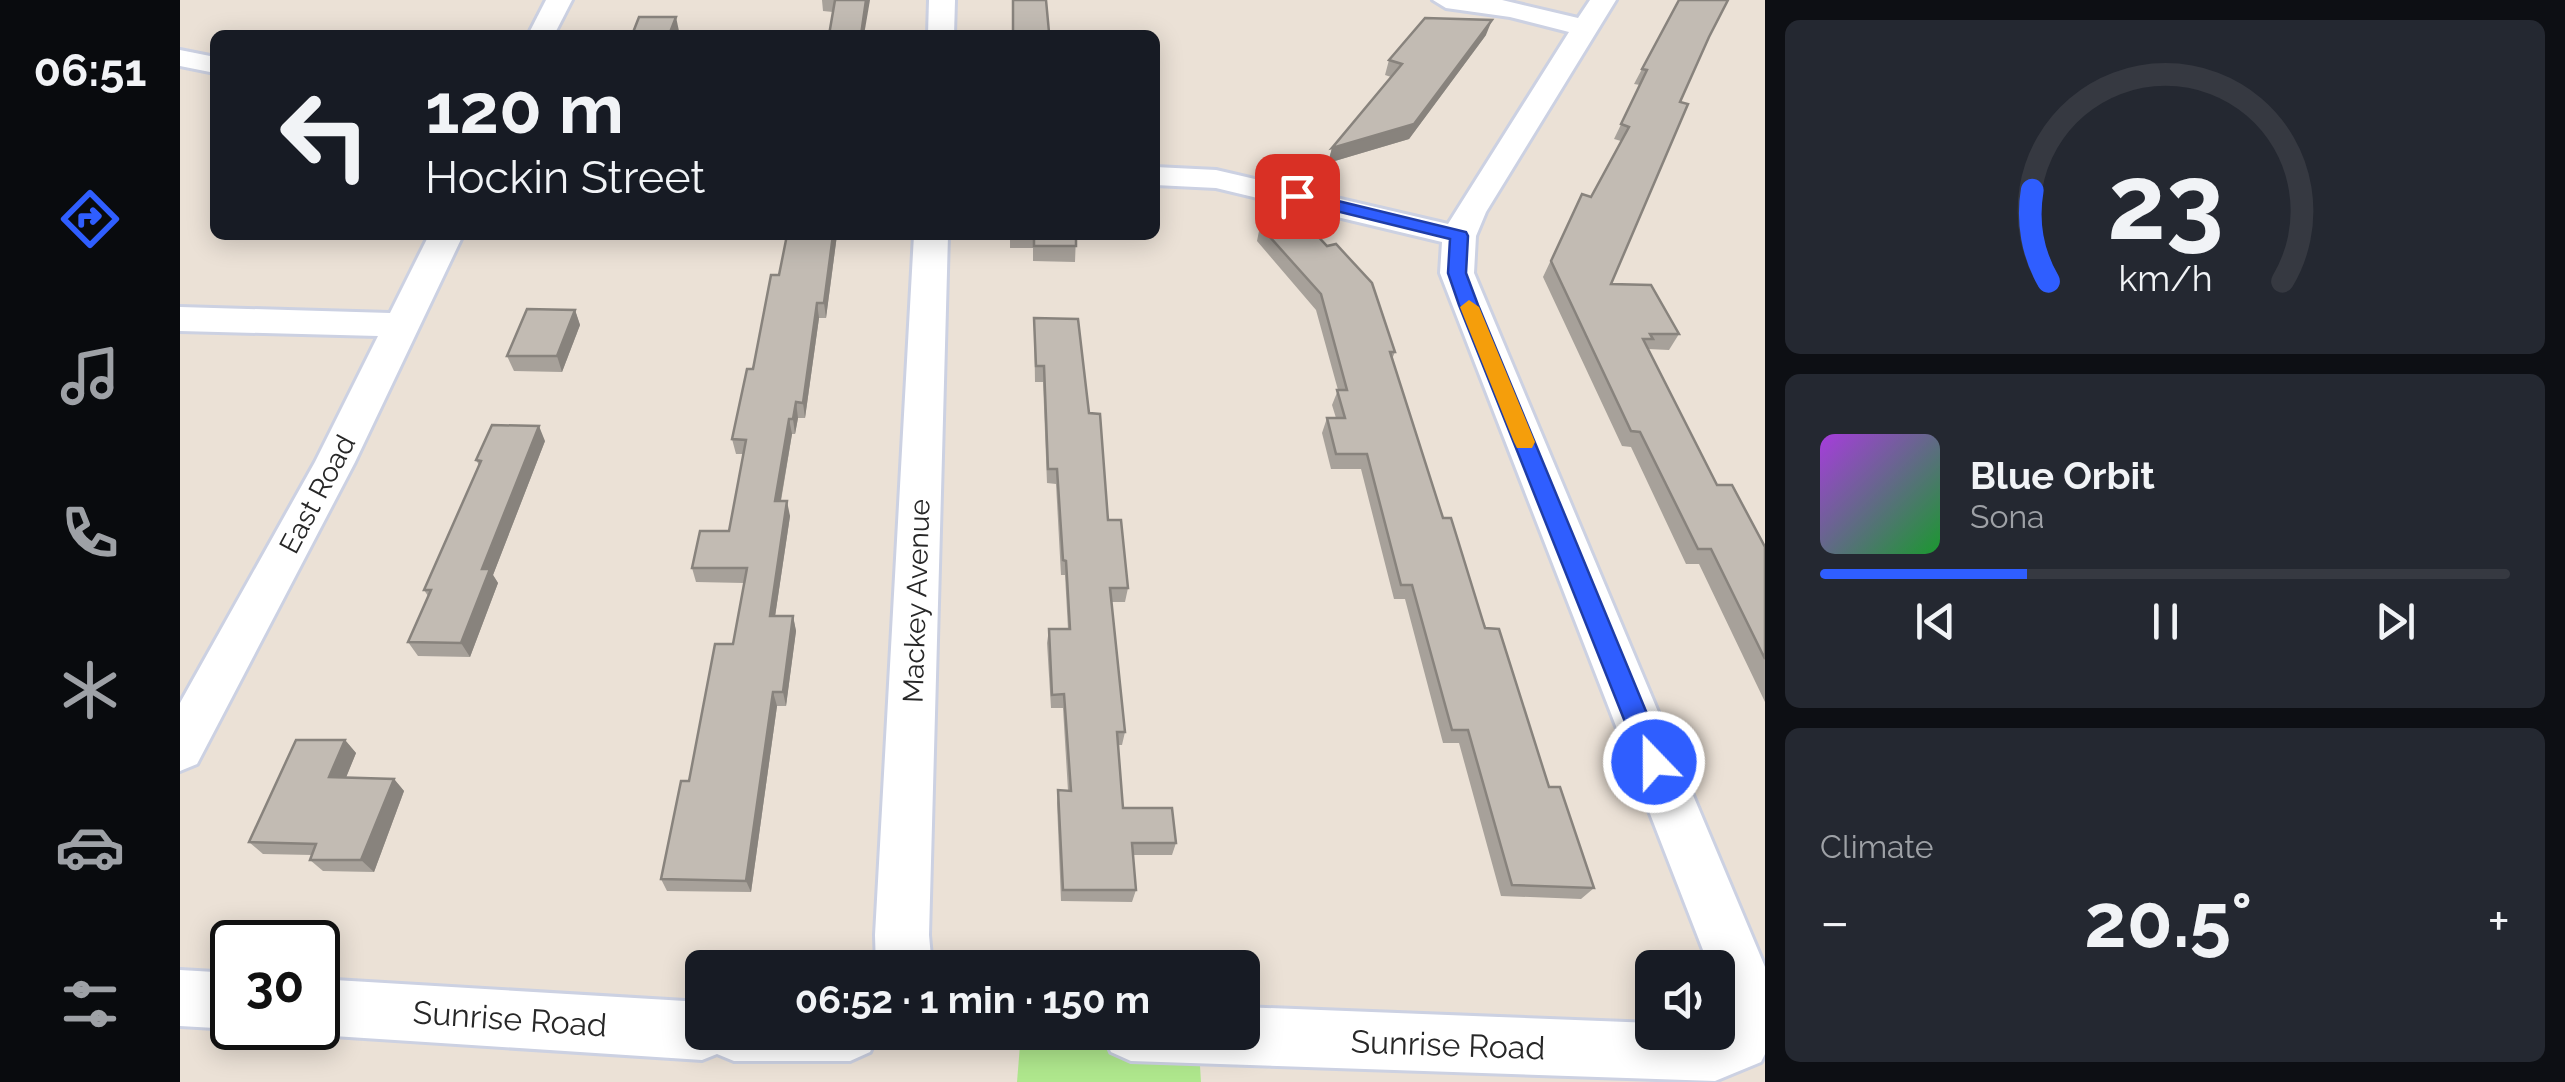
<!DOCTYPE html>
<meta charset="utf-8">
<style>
body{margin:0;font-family:Raleway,sans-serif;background:#242831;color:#f1f3f6;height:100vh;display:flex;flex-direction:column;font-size:38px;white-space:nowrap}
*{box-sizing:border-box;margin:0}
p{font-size:32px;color:#9ea1a6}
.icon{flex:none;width:55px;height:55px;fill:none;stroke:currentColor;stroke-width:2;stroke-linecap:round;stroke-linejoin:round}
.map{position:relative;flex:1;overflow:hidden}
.side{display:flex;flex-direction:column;gap:20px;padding:20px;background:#0d0f14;width:800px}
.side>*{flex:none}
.top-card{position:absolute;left:30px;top:30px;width:950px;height:210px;border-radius:15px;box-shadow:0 5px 25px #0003;background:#171b24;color:#f1f3f6;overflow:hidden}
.controls{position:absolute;left:1455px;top:950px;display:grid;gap:20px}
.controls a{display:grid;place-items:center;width:100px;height:100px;border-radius:15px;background:#171b24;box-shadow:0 5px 25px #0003;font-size:50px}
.speed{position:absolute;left:30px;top:920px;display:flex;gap:20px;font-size:50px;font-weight:700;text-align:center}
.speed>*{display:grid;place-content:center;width:130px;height:130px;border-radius:50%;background:#171b24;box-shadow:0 5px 25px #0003;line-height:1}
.speed .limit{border:5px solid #111;border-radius:15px;background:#fff;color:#111}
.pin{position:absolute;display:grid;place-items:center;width:85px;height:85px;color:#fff;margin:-42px;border-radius:20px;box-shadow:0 5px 15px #0006}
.me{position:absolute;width:110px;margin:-55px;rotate:338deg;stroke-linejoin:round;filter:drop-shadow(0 0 8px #0008)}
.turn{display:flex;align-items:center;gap:35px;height:210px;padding:0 50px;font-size:45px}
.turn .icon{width:130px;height:130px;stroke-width:2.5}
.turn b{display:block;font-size:70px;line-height:85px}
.big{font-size:75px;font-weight:700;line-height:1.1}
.side .widget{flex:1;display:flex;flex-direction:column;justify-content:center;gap:15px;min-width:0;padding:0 35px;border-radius:15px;background:#242831}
.side .dial{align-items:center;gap:0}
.dial svg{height:260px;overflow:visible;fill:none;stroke:#363941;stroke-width:7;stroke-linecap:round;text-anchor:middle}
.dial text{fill:#f1f3f6;stroke:none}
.song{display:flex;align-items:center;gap:30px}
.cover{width:120px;height:120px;border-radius:15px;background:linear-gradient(135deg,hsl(280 70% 55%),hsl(130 70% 35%))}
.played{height:10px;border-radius:5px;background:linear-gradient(90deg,#2f5eff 30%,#363941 30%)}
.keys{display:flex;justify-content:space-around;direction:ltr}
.heat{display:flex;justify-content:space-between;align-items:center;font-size:55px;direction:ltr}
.trip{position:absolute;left:505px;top:950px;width:575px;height:100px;border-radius:15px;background:#171b24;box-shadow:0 5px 25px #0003;font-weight:700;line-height:100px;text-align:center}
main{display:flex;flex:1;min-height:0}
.tabs{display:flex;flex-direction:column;width:180px;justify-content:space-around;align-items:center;background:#090b0e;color:#9ea1a6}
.tabs .icon{width:70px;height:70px}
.tabs .active{color:#2f5eff}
.tabs b{font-size:45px;color:#f1f3f6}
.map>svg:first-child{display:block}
.green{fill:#afe78d}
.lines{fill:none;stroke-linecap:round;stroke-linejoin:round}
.minor-casing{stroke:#ccd1e2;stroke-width:6}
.minor{fill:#fff;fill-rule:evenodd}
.wall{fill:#a7a19a}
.shaded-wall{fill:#88837d}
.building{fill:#c2bbb3;stroke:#88837d;stroke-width:2.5}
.route{fill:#2f5eff;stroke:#1f3da6;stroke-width:2.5}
.slow{fill:#f59e0b}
.labels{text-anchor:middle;stroke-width:8;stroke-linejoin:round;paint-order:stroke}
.street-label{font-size:28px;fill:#272727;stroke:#fff}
.near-street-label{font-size:32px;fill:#272727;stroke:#fff}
</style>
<main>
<nav class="tabs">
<b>06:51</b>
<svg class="icon active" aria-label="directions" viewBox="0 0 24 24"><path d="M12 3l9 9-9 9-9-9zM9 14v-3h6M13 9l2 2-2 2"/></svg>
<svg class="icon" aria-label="music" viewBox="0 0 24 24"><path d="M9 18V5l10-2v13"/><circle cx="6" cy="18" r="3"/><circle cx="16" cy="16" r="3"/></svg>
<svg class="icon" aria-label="phone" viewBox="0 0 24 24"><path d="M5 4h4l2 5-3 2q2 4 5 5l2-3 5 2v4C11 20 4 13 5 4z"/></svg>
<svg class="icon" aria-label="climate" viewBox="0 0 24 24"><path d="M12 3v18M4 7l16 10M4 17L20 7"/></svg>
<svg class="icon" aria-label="car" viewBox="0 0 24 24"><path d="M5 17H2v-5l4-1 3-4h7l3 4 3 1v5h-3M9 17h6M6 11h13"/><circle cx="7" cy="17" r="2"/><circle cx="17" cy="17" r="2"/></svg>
<svg class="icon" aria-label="filters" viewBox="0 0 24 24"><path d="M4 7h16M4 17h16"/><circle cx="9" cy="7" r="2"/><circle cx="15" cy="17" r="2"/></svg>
</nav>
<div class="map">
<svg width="1585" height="1082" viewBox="0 0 1585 1082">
<rect width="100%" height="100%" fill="#ebe1d6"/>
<polygon class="green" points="841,1033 1018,1033 1021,1082 837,1082"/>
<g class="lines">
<defs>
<g id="minor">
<polygon points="366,0 392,0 374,35 348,35"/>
<polygon points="749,0 775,0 774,35 748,35"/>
<polygon points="1253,0 1322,0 1398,18 1410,0 1436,0 1306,212 1296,236 1294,273 1585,967 1585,1054 1581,1062 1535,1081 951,1061 931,1052 922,1032 1062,1032 1062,1007 1472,1023 1472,1032 1538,1032 1538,968 1530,968 1260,273 1262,242 1036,188 975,185 975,167 1036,170 1268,224 1389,32 1330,17 1266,8"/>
<polygon points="0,50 35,57 35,73 0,66"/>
<polygon points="249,235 283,235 175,462 17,764 0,771 0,703 135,462 198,336 0,331 0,307 210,313"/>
<polygon points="734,235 768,235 749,935 752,968 696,968 695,935"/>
<polygon points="0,970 52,973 52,1028 56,1028 52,1029 0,1026"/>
<polygon points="138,979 522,1002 522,1032 699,1032 690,1052 670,1061 554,1061 537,1054 522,1060 138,1035 119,1028 138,1028"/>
</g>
</defs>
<use href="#minor" class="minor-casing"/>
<use href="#minor" class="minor"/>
</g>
<g class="wall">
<polygon points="642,0 690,0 653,12 643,11"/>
<polygon points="1306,35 1229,139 1148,163 1152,148 1211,77 1205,75 1209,60"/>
<polygon points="1529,38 1500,102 1431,284 1499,334 1489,350 1468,349 1537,485 1585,547 1585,702 1519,564 1506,564 1451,447 1442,446 1363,277 1402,194 1411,197 1441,141 1434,139 1460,85 1454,84 1462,69"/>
<polygon points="1080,226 1215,352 1212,359 1263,518 1369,787 1414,888 1401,899 1321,896 1279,743 1263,743 1225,599 1214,599 1181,469 1151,469 1142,433 1147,418 1156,418 1152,405 1158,390 1136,310 1077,241"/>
<polygon points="607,235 657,235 646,318 639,318 625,418 618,418 615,434 612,434 601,501 610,516 595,616 613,616 616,631 606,706 597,706 571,892 487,891 481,879 509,781 553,644 564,583 516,582 512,568 549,531 564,454 556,454 552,439 599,275"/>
<polygon points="830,235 896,235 895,262 853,261 853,248 830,248"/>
<polygon points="395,310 400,325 382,372 334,371 327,356"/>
<polygon points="854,318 909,413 928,520 948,588 945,602 931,602 945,732 942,745 938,745 943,808 996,843 992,855 953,855 956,890 952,902 881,901 877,803 878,790 888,791 883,708 871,708 867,643 869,629 888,629 885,575 881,575 876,484 867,483 863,382 855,382"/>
<polygon points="365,441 313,575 318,583 290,657 238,656 228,642 248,596 244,590 299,465 296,460"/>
<polygon points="165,740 176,753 166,777 214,779 224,791 194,872 143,871 130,860 132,855 83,854 69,842"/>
</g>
<g class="shaded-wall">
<polygon points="686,0 690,0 684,35 681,35"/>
<polygon points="496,17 499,31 497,35 489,35"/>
<polygon points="1312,20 1306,35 1229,139 1148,163 1152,148"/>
<polygon points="653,235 657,235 646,318 644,303"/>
<polygon points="637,303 639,318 625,418 623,403"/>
<polygon points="395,310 400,325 382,372 377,356"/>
<polygon points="616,402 618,418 615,434 613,419"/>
<polygon points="609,419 612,434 598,516 595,501"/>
<polygon points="359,426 365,441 313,575 318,583 290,657 281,643 302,569"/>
<polygon points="607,501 610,516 593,630 590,616"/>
<polygon points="613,616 616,631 606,706 603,692"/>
<polygon points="593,692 597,706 571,892 566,881"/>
<polygon points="165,740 176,753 161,790 149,777"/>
<polygon points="214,779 224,791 194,872 181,860"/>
</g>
<g class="building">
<polygon points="655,0 686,0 681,35 649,35"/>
<polygon points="833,0 866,0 869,32 882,33 883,35 833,35"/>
<polygon points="1499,0 1548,0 1529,37 1500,102 1508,104 1431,284 1471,285 1499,334 1470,334 1473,339 1463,339 1537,485 1552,485 1585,547 1585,659 1531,549 1518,549 1460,432 1451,431 1371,261 1402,194 1411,197 1449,127 1441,124 1467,70 1462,69"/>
<polygon points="459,17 496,17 489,35 452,35"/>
<polygon points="1245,18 1312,20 1234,124 1152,148 1222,64 1209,60"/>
<polygon points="1120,217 1147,246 1156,244 1192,283 1215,352 1210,352 1263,518 1271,518 1305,628 1319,629 1369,787 1380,787 1414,888 1332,885 1288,730 1272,730 1232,585 1221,585 1187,454 1156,454 1147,418 1165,418 1157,390 1167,390 1141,294 1080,226"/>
<polygon points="607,235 653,235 644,303 637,303 623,403 616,402 613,419 609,419 595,501 607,501 590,616 613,616 603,692 593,692 566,881 481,879 501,781 509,781 535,644 553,644 567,568 512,568 520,531 549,531 566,440 552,439 567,369 573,369 591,275 599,275"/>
<rect x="854" y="235" width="42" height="11"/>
<polygon points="347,309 395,310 377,356 327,356"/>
<polygon points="854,318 898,319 909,413 920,414 928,520 941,520 948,588 930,588 945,732 937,732 943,808 992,808 996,843 952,843 956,890 883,890 878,790 891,791 884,694 872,695 869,629 890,629 886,561 883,560 877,469 868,469 864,366 856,366"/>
<polygon points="312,425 359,426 302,569 310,569 281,643 228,642 251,590 244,590 301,461 296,460"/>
<polygon points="116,740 165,740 149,777 214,779 181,860 130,860 136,844 69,842"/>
</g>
<polygon class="route" points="1117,191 1286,232 1288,236 1286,273 1298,305 1487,762 1484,771 1474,774 1465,771 1461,762 1279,305 1268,273 1270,239 1111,200 1108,196"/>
<polygon class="slow" points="1289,300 1299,307 1355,442 1352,448 1337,448 1334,442 1280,307"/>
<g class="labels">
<g class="street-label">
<text transform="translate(137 494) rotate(-62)" y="10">East Road</text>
<text transform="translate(736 601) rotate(-88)" y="10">Mackey Avenue</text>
</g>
<g class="near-street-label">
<text transform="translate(330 1019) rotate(4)" y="11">Sunrise Road</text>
<text transform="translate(1268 1045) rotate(2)" y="11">Sunrise Road</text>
</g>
</g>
</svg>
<div class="controls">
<a><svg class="icon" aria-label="sound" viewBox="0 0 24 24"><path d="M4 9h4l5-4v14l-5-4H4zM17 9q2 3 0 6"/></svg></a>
</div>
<div class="speed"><div class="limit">30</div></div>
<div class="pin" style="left:1117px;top:196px;background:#d93025"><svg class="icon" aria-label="arrive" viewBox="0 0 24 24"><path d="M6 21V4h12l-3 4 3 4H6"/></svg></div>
<svg class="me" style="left:1474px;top:762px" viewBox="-20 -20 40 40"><circle r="17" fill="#2f5eff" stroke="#fff" stroke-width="3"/><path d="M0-11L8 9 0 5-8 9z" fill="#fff"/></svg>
<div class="trip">06:52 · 1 min · 150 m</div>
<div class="top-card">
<div class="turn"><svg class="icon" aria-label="left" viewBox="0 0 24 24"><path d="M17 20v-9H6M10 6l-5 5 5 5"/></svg><div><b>120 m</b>Hockin Street</div></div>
</div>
</div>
<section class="side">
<div class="widget dial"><svg viewBox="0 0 100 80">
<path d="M14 69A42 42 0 1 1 86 69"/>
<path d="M14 69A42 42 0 0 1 9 41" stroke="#2f5eff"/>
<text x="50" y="56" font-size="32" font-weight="700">23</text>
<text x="50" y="72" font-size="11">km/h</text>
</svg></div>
<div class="widget">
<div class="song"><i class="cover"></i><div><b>Blue Orbit</b><p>Sona</p></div></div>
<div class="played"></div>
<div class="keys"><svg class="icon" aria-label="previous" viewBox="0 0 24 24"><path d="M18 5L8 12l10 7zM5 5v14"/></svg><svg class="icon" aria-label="pause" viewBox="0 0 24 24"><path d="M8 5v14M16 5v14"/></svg><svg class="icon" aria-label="next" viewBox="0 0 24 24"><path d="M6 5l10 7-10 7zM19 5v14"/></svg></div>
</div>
<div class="widget"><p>Climate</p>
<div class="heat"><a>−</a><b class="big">20.5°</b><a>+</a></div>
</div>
</section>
</main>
